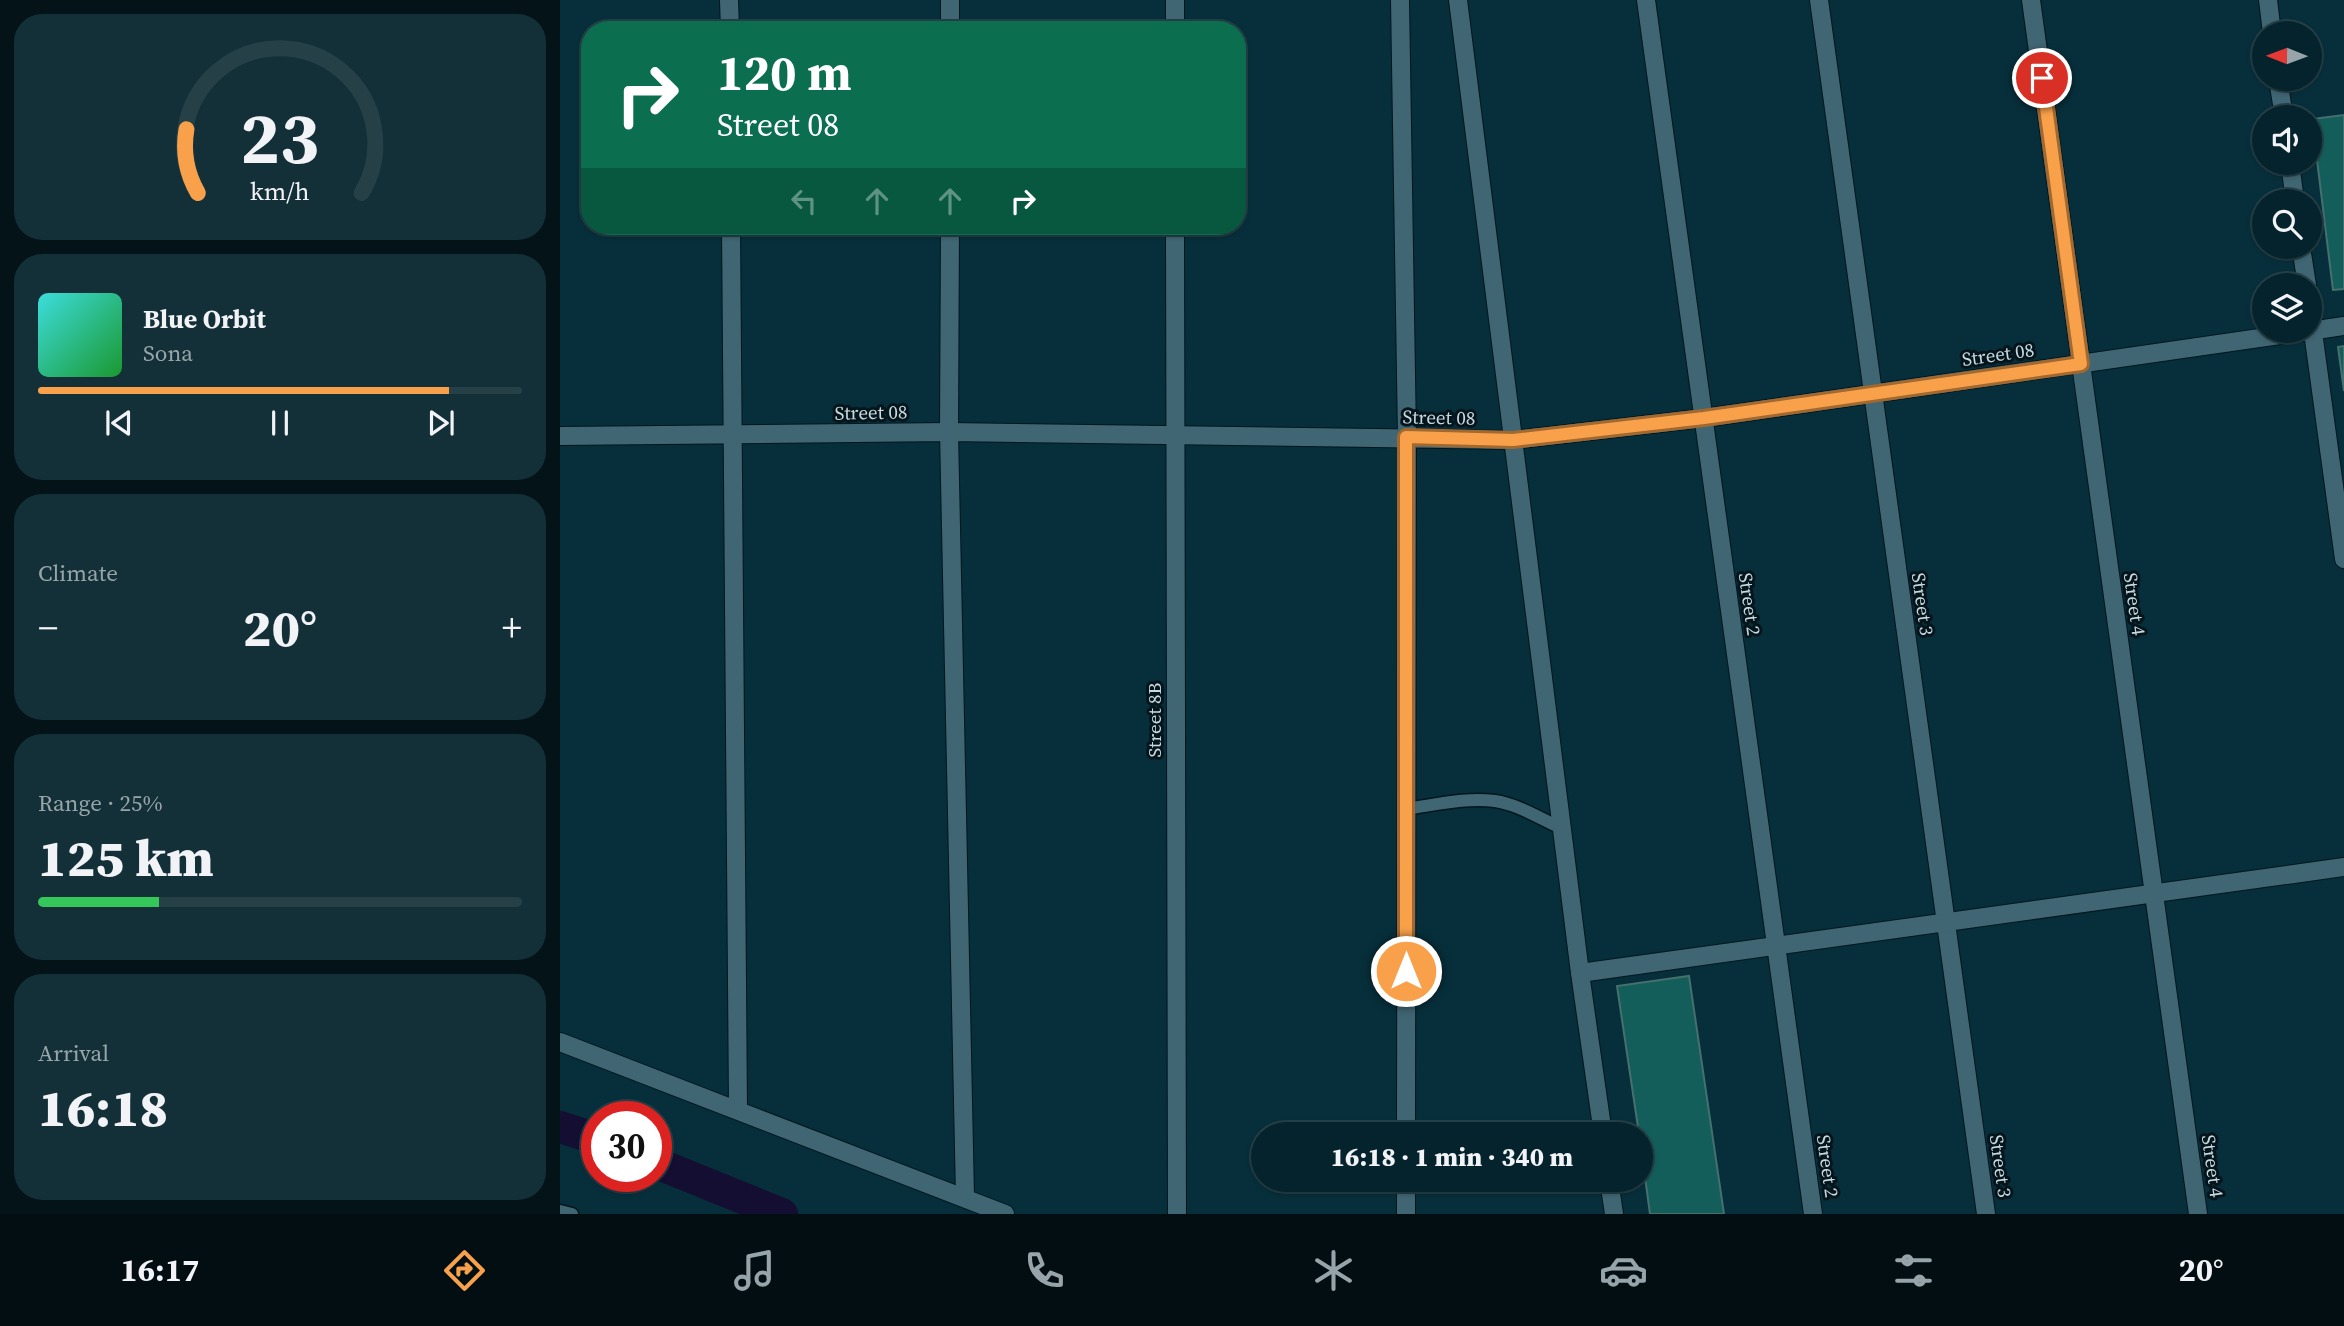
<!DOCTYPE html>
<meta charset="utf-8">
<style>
body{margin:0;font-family:"Source Serif 4",serif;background:#132f38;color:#f1f3f6;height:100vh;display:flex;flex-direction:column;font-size:26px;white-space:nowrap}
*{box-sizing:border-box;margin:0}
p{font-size:23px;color:#97a4a9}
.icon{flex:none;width:38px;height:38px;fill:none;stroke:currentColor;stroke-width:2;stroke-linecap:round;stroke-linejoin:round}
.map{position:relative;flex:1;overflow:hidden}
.details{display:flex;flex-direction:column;gap:14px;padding:14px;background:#031318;width:560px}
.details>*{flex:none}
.top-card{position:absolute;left:21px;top:21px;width:665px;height:214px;border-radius:28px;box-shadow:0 2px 5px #0004,0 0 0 2px #264048;background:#0b6e4f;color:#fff;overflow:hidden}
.needle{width:46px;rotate:271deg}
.tools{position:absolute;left:1692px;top:21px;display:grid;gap:14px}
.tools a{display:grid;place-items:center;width:70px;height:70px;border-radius:50%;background:#05232c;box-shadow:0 2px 5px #0004,0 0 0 2px #264048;font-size:35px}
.speed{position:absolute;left:21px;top:1101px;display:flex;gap:14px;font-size:35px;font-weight:700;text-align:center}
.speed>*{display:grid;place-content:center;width:91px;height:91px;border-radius:50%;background:#05232c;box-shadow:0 2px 5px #0004,0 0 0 2px #264048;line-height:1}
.speed .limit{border:10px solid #d22;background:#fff;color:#111}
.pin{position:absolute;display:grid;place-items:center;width:60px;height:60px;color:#fff;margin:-30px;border:4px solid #fff;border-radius:50%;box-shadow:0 2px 7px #0007}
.me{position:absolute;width:77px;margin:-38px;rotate:0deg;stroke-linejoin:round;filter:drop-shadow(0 0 5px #0008)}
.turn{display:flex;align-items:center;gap:24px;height:147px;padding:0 21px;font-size:32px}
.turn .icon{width:91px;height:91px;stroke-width:2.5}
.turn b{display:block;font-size:49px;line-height:60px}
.lanes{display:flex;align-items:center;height:66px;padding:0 21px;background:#0003;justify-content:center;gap:35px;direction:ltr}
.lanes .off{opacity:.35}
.big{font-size:52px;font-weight:800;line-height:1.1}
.details .tile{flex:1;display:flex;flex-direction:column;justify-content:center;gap:10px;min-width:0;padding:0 24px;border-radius:28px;background:#132f38}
.details .dial{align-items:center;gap:0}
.dial svg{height:182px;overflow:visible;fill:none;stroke:#264048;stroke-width:7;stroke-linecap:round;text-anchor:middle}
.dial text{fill:#f1f3f6;stroke:none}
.song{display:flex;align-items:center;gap:21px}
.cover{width:84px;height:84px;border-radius:10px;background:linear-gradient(135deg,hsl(180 70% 55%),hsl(130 70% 35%))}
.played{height:7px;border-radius:4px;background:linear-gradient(90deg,#f8a14a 85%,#264048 85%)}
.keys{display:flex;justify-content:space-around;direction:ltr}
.heat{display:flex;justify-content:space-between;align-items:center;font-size:38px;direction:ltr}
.charge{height:10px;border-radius:5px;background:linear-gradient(90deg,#34c759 25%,#264048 0)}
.trip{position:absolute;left:691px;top:1122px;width:402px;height:70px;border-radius:35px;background:#05232c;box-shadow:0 2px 5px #0004,0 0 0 2px #264048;font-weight:800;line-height:70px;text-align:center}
.menu{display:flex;height:112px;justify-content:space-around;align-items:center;background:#020e12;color:#97a4a9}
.menu .icon{width:49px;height:49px}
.menu .current{color:#f8a14a}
.menu b{font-size:32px;color:#f1f3f6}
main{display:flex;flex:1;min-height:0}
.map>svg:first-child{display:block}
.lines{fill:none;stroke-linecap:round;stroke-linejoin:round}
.canal{stroke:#150e33;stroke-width:32}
.building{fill:#135e5b;stroke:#45706d;stroke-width:2}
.lane-casing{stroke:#00161f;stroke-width:15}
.street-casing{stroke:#00161f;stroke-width:20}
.secondary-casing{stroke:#00161f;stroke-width:20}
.lane{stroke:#406573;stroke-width:12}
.street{stroke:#406573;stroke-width:18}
.secondary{stroke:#406573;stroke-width:18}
.route-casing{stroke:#a16930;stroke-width:18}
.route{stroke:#f8a14a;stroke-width:12}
.labels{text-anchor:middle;stroke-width:6;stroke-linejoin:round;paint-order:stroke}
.street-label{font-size:19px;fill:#c6dae1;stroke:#06151b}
</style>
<main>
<section class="details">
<div class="tile dial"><svg viewBox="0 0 100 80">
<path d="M14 69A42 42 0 1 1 86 69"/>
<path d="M14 69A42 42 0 0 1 9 41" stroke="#f8a14a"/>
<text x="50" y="56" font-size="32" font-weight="700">23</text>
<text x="50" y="72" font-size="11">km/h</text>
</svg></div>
<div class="tile">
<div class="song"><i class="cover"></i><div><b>Blue Orbit</b><p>Sona</p></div></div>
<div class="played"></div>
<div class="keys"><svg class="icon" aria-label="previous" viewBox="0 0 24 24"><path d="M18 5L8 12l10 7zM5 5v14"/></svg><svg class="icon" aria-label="pause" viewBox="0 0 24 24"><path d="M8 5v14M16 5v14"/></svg><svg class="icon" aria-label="next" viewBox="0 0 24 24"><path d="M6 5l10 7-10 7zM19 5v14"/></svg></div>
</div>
<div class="tile"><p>Climate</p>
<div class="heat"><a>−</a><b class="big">20°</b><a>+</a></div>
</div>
<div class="tile"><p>Range · 25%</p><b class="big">125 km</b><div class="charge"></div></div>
<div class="tile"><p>Arrival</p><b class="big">16:18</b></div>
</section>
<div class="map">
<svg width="1784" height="1214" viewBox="0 0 1784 1214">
<rect width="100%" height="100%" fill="#072f3b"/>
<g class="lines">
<g class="canal">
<polyline points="0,1127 37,1139"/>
<polyline points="96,1163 222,1214"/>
</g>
</g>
<g class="building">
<polygon points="1784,115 1784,289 1773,290 1752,119"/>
<polygon points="1784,346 1784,391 1778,347"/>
<polygon points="1129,976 1164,1214 1090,1214 1082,1155 1082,1134 1079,1134 1057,986"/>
</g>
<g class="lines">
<defs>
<g id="lane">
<path d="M846,809C875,805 906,797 935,801C957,804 981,819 1001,828"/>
<polyline points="0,1211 12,1214"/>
</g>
<g id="street">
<polyline points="169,0 170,30"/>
<polyline points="840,0 847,437 846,1134"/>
<polyline points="898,0 1020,973 1043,1134"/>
<polyline points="1086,0 1253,1214"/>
<polyline points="1259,0 1426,1214"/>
<polyline points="1471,0 1638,1214"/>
<polyline points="1708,0 1712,33"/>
<polyline points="390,30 390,0"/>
<polyline points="615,30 615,0"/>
<polyline points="1718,79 1724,117"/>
<polyline points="1730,163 1735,201"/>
<polyline points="171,226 178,1109"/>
<polyline points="390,226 389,432 405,1197"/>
<polyline points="615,226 617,1214"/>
<polyline points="1741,247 1747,285"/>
<polyline points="1750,310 1784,559"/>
<polyline points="1750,331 1784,326"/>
<polyline points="0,436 389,432 953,440 1144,418 1748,331"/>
<polyline points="1020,973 1784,867"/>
<polyline points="1049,1180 1054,1214"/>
<polyline points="846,1214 846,1180"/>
</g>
<polyline id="secondary" points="0,1042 445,1214"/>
</defs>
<use href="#lane" class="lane-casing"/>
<use href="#street" class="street-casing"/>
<use href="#secondary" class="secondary-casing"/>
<use href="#lane" class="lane"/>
<use href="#street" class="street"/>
<use href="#secondary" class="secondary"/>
</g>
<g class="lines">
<defs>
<polyline id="route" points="846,971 846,437 953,440 1144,418 1521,364 1482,78"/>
</defs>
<use href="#route" class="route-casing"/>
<use href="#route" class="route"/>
</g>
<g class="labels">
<g class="street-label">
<text transform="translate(1438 354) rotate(-8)" y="7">Street 08</text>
<text transform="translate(311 412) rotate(-1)" y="7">Street 08</text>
<text transform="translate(879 417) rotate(1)" y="7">Street 08</text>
<text transform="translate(1190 604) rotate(82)" y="7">Street 2</text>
<text transform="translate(1363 604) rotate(82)" y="7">Street 3</text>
<text transform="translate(1575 604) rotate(82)" y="7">Street 4</text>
<text transform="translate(594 720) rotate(-90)" y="7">Street 8B</text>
<text transform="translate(1268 1166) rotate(82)" y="7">Street 2</text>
<text transform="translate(1441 1166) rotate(82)" y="7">Street 3</text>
<text transform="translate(1653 1166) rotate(82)" y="7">Street 4</text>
</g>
</g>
</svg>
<div class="tools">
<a><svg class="needle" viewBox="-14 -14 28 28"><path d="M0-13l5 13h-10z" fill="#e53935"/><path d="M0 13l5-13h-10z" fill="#97a4a9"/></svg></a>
<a><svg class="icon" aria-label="sound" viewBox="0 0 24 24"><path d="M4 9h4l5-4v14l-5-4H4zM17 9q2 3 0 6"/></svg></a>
<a><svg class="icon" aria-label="search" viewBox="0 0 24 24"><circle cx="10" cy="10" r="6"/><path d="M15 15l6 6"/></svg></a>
<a><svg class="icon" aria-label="layers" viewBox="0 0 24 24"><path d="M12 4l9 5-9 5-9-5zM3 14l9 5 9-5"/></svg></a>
</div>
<div class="speed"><div class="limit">30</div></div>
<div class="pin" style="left:1482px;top:78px;background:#d93025"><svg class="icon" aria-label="arrive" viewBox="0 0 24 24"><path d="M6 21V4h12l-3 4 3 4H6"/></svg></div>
<svg class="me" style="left:846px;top:971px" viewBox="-20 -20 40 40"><circle r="17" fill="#f8a14a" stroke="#fff" stroke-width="3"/><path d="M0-11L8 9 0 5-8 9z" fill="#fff"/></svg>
<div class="trip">16:18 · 1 min · 340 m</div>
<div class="top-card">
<div class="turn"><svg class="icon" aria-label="right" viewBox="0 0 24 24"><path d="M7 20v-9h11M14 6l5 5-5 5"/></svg><div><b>120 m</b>Street 08</div></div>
<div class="lanes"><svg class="icon off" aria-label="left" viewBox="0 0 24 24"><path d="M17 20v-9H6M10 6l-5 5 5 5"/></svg><svg class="icon off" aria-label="ahead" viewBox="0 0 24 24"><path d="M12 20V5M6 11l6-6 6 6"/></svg><svg class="icon off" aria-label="ahead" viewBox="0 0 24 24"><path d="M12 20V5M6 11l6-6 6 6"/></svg><svg class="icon" aria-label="right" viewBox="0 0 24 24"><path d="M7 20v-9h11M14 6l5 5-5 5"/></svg></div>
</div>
</div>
</main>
<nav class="menu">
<b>16:17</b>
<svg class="icon current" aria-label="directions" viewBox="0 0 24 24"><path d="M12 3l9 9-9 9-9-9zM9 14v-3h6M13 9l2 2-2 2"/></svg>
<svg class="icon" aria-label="music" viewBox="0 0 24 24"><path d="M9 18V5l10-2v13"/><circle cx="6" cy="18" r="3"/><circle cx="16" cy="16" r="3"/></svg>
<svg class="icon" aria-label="phone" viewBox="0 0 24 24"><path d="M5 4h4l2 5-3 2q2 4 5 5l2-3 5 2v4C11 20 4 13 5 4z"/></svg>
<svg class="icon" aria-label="climate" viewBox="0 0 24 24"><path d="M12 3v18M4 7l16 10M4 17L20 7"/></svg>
<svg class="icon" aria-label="car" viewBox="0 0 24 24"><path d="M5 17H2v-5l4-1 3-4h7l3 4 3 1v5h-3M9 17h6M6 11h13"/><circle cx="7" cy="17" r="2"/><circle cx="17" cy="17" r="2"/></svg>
<svg class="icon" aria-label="filters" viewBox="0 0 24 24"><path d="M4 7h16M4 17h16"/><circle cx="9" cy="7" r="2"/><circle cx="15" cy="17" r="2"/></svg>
<b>20°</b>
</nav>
